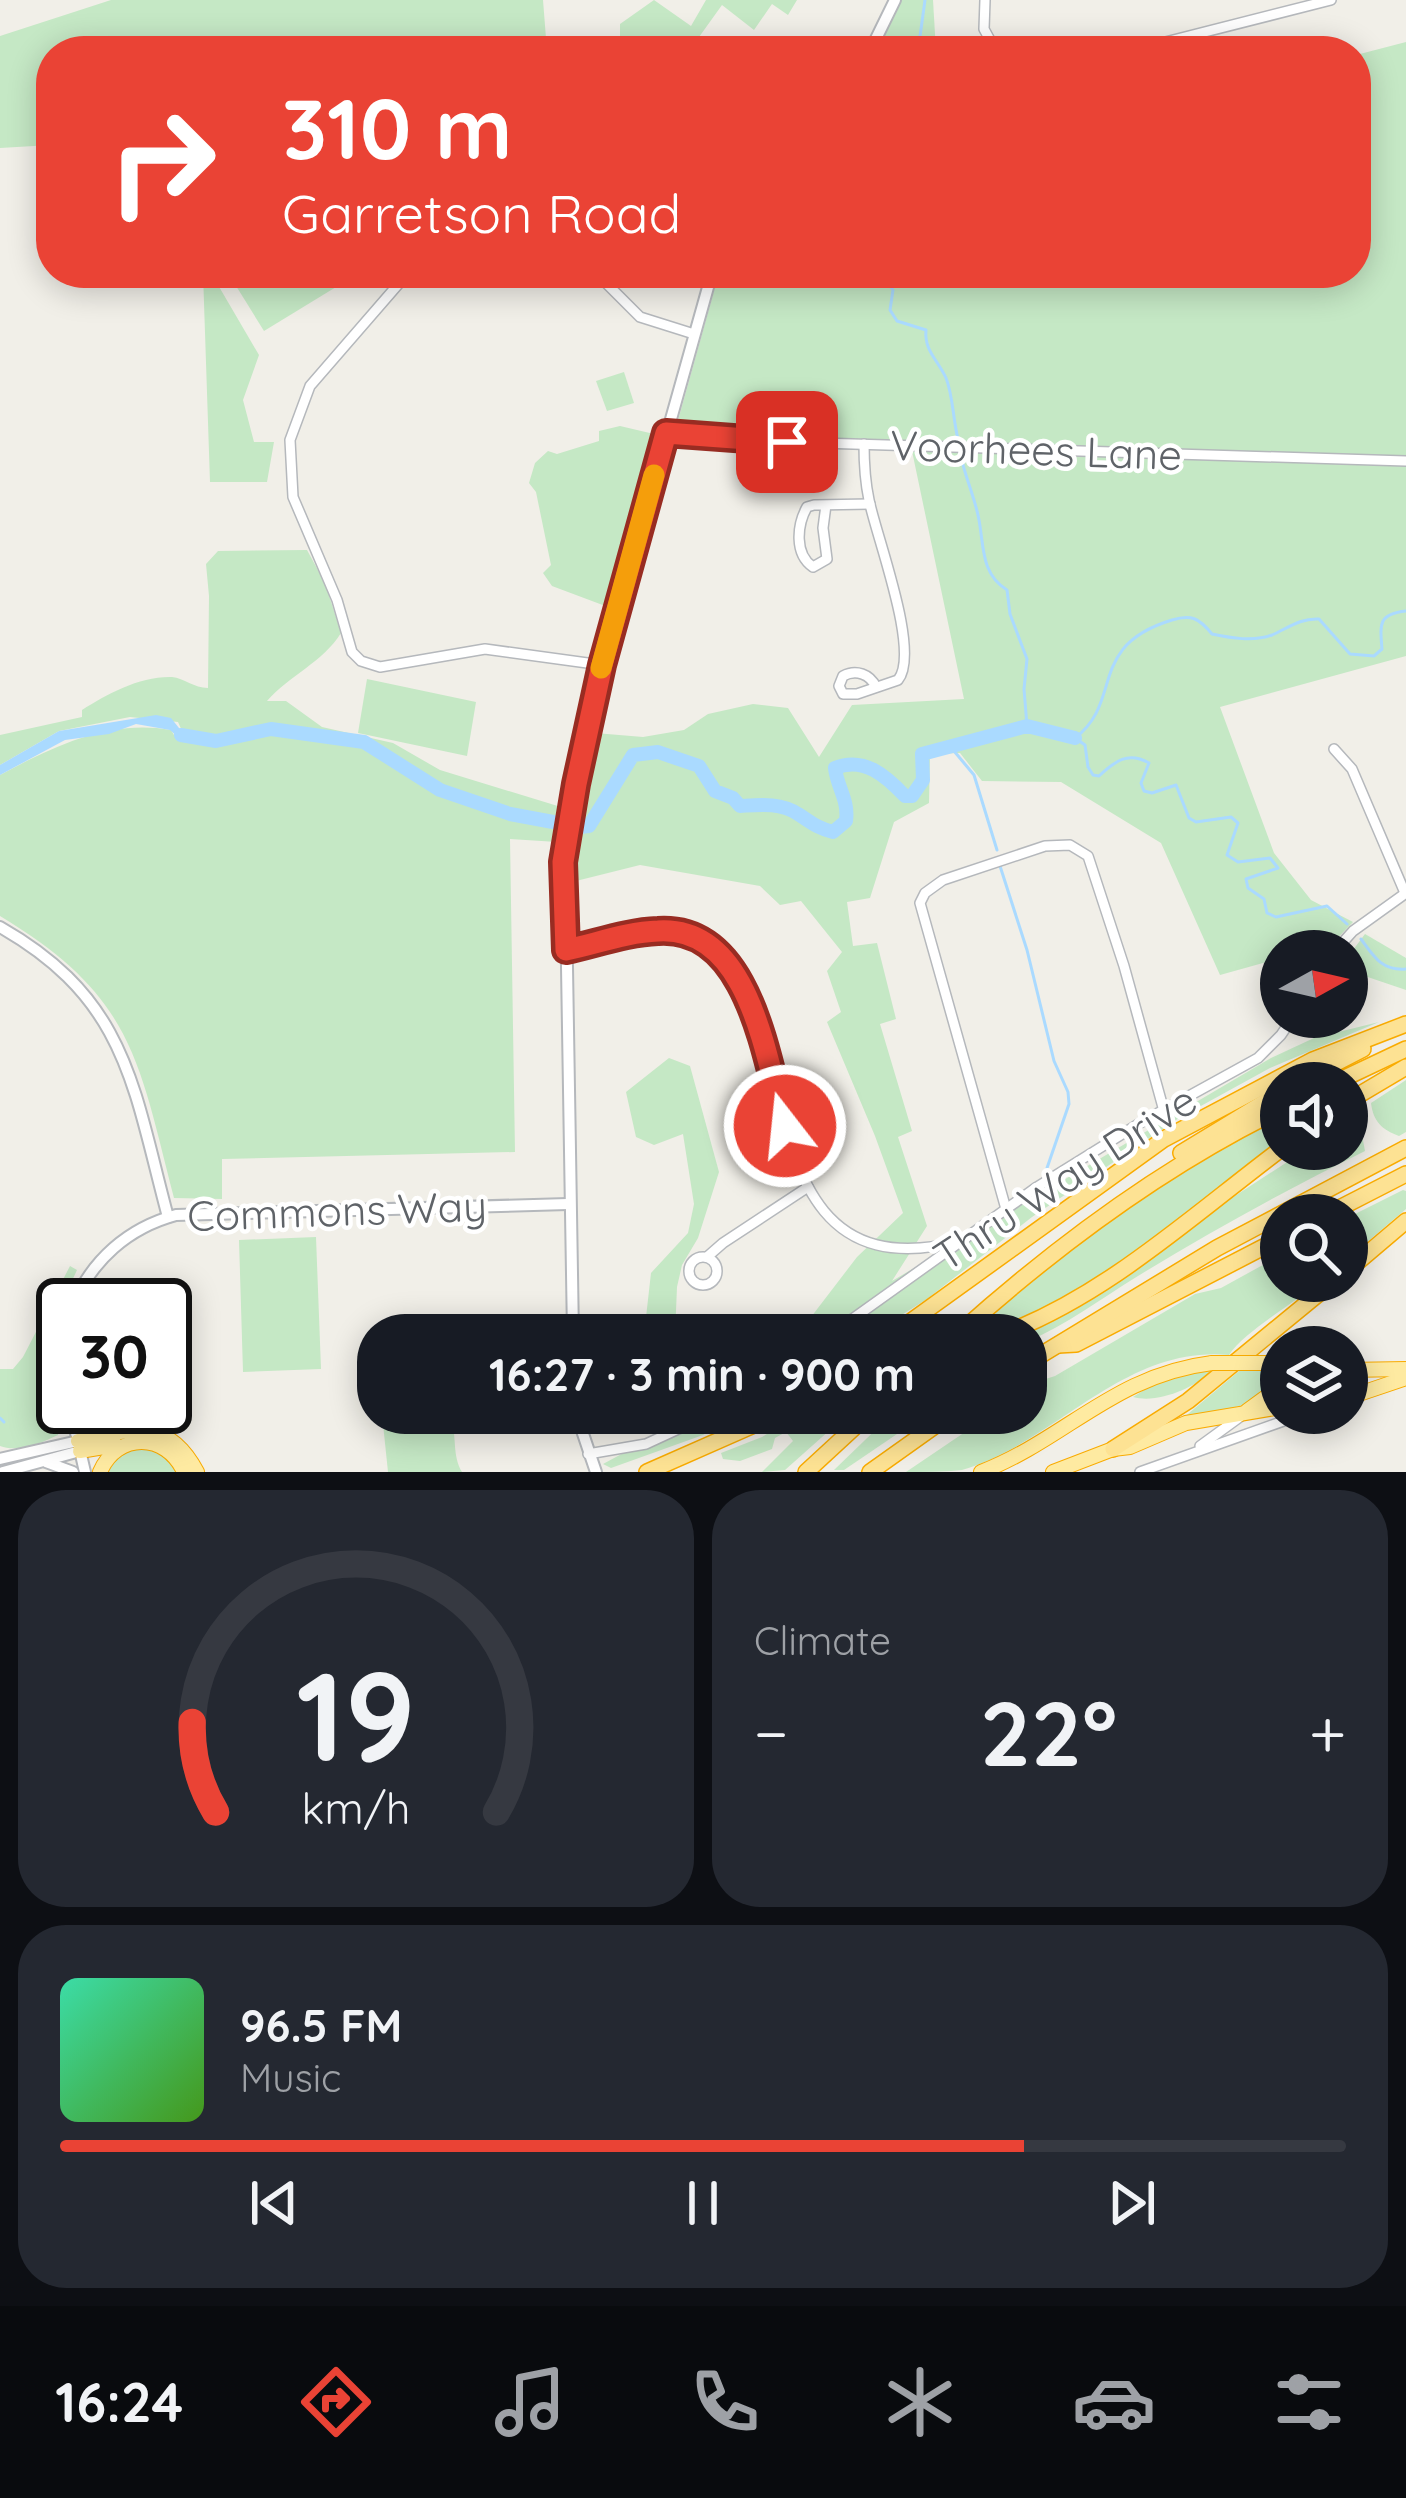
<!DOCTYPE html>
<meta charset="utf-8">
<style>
body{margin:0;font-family:Quicksand,sans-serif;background:#242831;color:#f1f3f6;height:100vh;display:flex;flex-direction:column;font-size:45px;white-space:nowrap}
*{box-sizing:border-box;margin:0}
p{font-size:39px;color:#9ea1a6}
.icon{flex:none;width:66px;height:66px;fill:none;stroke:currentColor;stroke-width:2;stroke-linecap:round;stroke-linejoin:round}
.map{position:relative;height:1472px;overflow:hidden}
.sheet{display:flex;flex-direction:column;gap:18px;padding:18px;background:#0d0f14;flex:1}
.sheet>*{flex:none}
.guide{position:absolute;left:36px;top:36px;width:1335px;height:252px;border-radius:48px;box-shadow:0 6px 30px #0003;background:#ea4335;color:#fff;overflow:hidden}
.needle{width:78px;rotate:82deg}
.tools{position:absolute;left:1260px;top:930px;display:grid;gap:24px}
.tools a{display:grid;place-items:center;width:108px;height:108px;border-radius:50%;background:#171b24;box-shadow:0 6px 30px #0003;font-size:60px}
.speed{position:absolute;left:36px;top:1278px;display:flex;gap:24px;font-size:60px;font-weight:700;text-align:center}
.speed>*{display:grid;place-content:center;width:156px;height:156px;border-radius:50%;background:#171b24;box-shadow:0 6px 30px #0003;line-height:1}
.speed .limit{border:6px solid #111;border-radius:18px;background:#fff;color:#111}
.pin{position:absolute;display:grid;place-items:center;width:102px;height:102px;color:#fff;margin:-51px;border-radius:24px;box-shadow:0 6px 18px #0006}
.me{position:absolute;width:132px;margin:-66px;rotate:344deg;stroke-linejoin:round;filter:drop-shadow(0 0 9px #0008)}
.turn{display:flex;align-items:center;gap:42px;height:252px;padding:0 48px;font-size:54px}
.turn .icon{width:156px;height:156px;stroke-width:2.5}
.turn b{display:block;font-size:84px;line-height:102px}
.big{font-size:90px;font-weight:700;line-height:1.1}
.sheet .tile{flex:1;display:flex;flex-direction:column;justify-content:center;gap:18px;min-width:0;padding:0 42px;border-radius:48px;background:#242831}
.sheet .dial{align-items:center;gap:0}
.dial svg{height:312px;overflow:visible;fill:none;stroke:#363941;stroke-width:7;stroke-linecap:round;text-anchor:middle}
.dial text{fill:#f1f3f6;stroke:none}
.song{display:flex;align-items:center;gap:36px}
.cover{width:144px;height:144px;border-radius:18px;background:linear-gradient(135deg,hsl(160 70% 55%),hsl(100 70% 35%))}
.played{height:12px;border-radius:6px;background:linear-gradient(90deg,#ea4335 75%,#363941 75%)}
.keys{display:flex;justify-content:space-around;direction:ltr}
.heat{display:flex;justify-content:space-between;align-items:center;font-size:66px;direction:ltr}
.sheet .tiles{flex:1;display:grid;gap:18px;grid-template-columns:1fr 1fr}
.tile:last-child{grid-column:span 2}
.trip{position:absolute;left:357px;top:1314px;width:690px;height:120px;border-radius:48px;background:#171b24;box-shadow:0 6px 30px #0003;font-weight:700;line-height:120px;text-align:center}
.tab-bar{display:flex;height:192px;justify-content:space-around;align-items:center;background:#090b0e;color:#9ea1a6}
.tab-bar .icon{width:84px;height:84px}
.tab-bar .active{color:#ea4335}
.tab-bar b{font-size:54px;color:#f1f3f6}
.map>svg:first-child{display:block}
.green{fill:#c5e8c5}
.water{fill:#aadaff}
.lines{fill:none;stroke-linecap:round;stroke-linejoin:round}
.stream{stroke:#aadaff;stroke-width:3}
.river{stroke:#aadaff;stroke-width:14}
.minor-casing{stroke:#b5b8bc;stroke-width:12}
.tertiary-casing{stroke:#b5b8bc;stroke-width:14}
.trunk-casing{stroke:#f9ab00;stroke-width:16}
.motorway-casing{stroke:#f9ab00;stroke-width:18}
.minor{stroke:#fff;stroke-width:9}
.tertiary{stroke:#fff;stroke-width:10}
.trunk{stroke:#feeaa1;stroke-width:14}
.motorway{stroke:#fde293;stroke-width:15}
.trunk-bridge-casing{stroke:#f9ab00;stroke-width:16;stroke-linecap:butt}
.trunk-bridge{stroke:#feeaa1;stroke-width:14}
.route-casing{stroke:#982c22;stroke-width:30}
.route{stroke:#ea4335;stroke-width:21}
.slow{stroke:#f59e0b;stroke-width:21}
.labels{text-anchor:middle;stroke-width:9;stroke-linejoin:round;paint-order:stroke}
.street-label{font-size:42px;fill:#5f6368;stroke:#fff}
</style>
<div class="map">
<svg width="1406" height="1472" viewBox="0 0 1406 1472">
<rect width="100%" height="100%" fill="#f1efe8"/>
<g class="green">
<polygon points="111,0 543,0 547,51 51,51 51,145 0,148 0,36"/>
<polygon points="654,0 691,26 706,0 797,0 788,15 772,4 754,30 722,5 689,51 620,51 620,24"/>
<polygon points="890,0 933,0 936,51 877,51"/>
<polygon points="1406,42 1406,656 1220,707 1274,853 1311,900 1353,922 1325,951 1281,951 1281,958 1220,975 1161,843 1061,782 982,781 960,753 930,754 929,803 894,822 870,898 847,902 853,946 877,943 896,1019 880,1024 912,1131 898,1137 927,1226 892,1281 1271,1058 1314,1038 1379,1022 1270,1068 1179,1118 1032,1217 927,1299 870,1335 738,1335 750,1329 808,1321 857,1257 903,1213 875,1136 827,1022 841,1012 827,971 842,952 801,901 780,905 760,886 640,865 572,882 574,841 595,733 643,737 684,730 708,714 753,704 788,708 819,757 852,705 964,699 912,451 672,442 719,273 1356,273 1356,55"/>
<polygon points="203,273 211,273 259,355 243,400 254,442 274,442 267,482 210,482"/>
<polygon points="228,273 359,273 264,331"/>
<polygon points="624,372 634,403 607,411 596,381"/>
<polygon points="620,426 654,434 608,607 552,586 543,573 551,565 536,492 529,483 535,463 548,451 557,454 599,441 599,431"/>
<path d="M307,550L325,583L341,633C323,662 290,675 267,701H286L322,727L393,743L440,770L561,807L557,842L510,839L515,1152L222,1159V1199L174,1198C138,1058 133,996 0,916V775C54,746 110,719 171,730L174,735L195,736L183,733L178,722L130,717L59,731L0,765V735L82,717V710C107,694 140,676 172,677C184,678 194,688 208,688L209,596L206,564L218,551Z"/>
<polygon points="367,679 476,702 467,756 358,733"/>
<polygon points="1365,934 1406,958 1406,990 1347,970 1347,958"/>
<polygon points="669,1058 690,1066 719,1172 698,1238 682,1265 677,1287 675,1335 644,1335 651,1273 688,1233 694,1204 683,1134 654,1145 636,1137 626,1092"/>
<path d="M1406,1080V1132L1399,1136C1382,1130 1373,1121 1371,1103Z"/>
<path d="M1281,1116V1139C1188,1208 1097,1294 986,1332L981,1327C1068,1243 1173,1174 1281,1116Z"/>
<path d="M1348,1125L1362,1135L1365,1151C1288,1189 1211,1231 1138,1276C1100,1299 1067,1325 1026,1342V1335H1021L1085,1304L1212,1211L1307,1149H1347Z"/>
<polygon points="1403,1190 1406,1191 1406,1209 1347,1259 1347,1218"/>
<polygon points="316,1237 321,1369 243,1372 239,1240"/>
<path d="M1281,1255V1281H1321C1296,1302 1245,1331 1229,1355C1123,1345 1056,1443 962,1470C944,1472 924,1472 906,1472L971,1428L982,1413H1026V1387L1030,1384L1055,1376L1195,1294L1221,1288Z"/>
<path d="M70,1266L77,1270C64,1298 48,1329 50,1361C52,1387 67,1410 58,1435C41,1443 18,1453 0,1446V1369H13L23,1357Z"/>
<polygon points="1245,1366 1281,1369 1281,1380 1244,1405 1182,1419"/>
<path d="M1206,1369L1213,1371C1193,1388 1158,1404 1133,1397L1152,1385Z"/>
<polygon points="663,1413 740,1413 703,1435 611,1468 603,1464 668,1429"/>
<polygon points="801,1413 849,1413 785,1470 762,1472 793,1441 786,1432 775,1438 772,1449 740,1461 723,1459 721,1453 762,1437"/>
<polygon points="893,1413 928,1413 844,1470 834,1470"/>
<path d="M451,1418C457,1436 452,1456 462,1472H388L383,1424Z"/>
<polygon points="124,1448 156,1448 179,1472 103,1472"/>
</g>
<polygon class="water" points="156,715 171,718 183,733 197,736 181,740 170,730 136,724 109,734 65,740 0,775 0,765 59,731"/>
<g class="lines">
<g class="stream">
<polyline points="918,51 925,0"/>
<path d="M881,273L893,290L890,310L897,321L926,330C924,351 938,360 946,378C953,395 953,420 958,439"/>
<path d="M960,452C964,475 975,497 979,520C984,547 981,574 1007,590L1010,614L1027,659L1024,689L1027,726"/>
<polyline points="949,745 974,775 997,850"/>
<polyline points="1000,866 1027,950 1054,1061 1068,1092 1069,1104 1047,1168"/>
<path d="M1347,924L1327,906L1276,917L1267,913L1264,899L1248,888L1246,879L1278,868L1270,858L1238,862L1227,855L1238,823L1231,817L1196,822L1189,818L1176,785L1152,793L1144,791L1141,783L1149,763C1128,751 1115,761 1099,776L1093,775L1088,767L1085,745L1075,738C1124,701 1086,646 1172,620C1191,614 1199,618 1212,634C1231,638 1253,642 1272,635C1288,628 1300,618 1319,619L1350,654L1374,656L1382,649C1380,624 1378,614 1406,611"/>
<path d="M1361,939C1374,957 1382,971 1406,969"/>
<polyline points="0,1418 4,1422"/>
</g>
<path class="river" d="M181,735L216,741L271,729L364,742L440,790L510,814L580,827L589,826L633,755L658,752L699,766L715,791L733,798L740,806C758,805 780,802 798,814C811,822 817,828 833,832L846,821C849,800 837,787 835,768C864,756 886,776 905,796H912L923,780L922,754L1027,726L1075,738"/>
<defs>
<g id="minor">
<polyline points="985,0 984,29 996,51"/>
<polyline points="1130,51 1331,0"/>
<polyline points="408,273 310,386 290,440 293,497 337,600 352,652 361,661 380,667 485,649 602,665"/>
<polyline points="596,273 640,317 694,334"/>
<polyline points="666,433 787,442 1406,461"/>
<path d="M864,444C864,463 865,481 869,500C876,536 921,652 898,680L857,694H843L839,686L843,676C856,669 870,674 876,687"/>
<path d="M826,505L823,528L827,559L813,567C794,554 797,525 807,507L814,505L870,504"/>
<polyline points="1334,749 1352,769 1405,893"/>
<path d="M565,950C601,942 646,924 683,934C821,971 723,1302 961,1241"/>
<polyline points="1335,951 1353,931 1406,893"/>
<polyline points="1006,1209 920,903 925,893 943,880 1045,846 1070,845 1088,856 1124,966 1164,1111"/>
<circle cx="703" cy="1271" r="14"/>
<polyline points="707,1257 723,1243 808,1187"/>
<polyline points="830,1335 1037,1187 1140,1123 1258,1058 1281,1035 1293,1017"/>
<polyline points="1200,1446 1244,1414"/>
<polyline points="588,1454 646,1444 713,1413"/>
<polyline points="1140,1472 1306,1413"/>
</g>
<g id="tertiary">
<polyline points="870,51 895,0"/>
<path d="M0,927C128,1000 133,1087 168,1217"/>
<path d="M73,1305C92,1260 128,1228 176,1215L568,1204"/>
<polyline points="573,1335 565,844 602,665 712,273"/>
<polyline points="63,1353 63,1357"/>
<polyline points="70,1407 85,1472"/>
<polyline points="576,1413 596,1472"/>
<polyline points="0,1459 78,1441"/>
<polyline points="46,1462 73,1472"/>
<polyline points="3,1472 80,1451"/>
</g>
<g id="trunk">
<polyline points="1347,1370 1406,1369"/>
<polyline points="1347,1398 1406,1378"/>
<polyline points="1247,1411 1281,1386"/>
<path d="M78,1441C130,1430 167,1415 197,1472"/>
<polyline points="80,1451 116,1445"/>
<path d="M100,1472C117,1432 166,1432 184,1472"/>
<path d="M981,1472C1066,1439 1114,1375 1212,1363"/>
<polyline points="1053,1472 1113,1449 1130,1447 1186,1423 1281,1407"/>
</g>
<g id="motorway">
<polyline points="1297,1083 1363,1049"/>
<polyline points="1334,1083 1406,1049"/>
<polyline points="1347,1102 1406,1067"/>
<polyline points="1181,1153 1281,1092"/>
<polyline points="1326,1215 1406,1174"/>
<polyline points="1347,1271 1406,1221"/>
<polyline points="892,1335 1164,1139 1313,1060 1406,1024"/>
<path d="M957,1335C1055,1247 1162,1167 1281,1109"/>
<path d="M1001,1335C1106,1296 1193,1215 1281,1149"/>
<polyline points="1058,1345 1076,1344 1281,1238"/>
<polyline points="1026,1364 1217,1248 1406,1148"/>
<polyline points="1113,1449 1188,1401 1334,1281"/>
<polyline points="647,1472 781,1413"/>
<polyline points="806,1472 870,1413"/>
<polyline points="870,1472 953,1413"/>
</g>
</defs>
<use href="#minor" class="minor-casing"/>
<use href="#tertiary" class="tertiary-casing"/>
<use href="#trunk" class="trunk-casing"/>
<use href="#motorway" class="motorway-casing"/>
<use href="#minor" class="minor"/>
<use href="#tertiary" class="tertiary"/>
<use href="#trunk" class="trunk"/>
<use href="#motorway" class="motorway"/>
<defs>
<polyline id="trunk-bridge" points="1212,1363 1267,1363"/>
</defs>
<use href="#trunk-bridge" class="trunk-bridge-casing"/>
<use href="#trunk-bridge" class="trunk-bridge"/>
</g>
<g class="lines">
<defs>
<path id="route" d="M785,1126C766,1060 750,925 658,931C627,932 595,944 566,950L563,862L576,784L602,665L666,433L787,442"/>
</defs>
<use href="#route" class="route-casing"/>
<use href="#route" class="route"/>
<polyline class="slow" points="601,668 654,475"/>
</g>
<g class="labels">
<g class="street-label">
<text transform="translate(1036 450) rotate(2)" y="15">Voorhees Lane</text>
<text transform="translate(1065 1178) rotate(-33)" y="15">Thru Way Drive</text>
<text transform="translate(337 1211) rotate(-2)" y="15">Commons Way</text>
</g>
</g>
</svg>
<div class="tools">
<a><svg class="needle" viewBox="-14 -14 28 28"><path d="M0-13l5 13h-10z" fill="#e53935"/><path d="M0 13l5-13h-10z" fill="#9ea1a6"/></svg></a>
<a><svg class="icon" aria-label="sound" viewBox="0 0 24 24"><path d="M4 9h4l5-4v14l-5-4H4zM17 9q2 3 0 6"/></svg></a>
<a><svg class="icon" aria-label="search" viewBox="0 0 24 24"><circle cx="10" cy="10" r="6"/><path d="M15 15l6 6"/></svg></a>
<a><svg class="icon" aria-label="layers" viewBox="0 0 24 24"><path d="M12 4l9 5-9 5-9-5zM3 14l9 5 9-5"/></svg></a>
</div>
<div class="speed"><div class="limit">30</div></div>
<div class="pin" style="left:787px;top:442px;background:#d93025"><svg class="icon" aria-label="arrive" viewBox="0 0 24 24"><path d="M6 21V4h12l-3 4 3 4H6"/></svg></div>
<svg class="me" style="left:785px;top:1126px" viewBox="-20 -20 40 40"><circle r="17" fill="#ea4335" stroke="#fff" stroke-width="3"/><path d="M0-11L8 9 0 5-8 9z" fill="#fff"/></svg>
<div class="trip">16:27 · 3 min · 900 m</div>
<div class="guide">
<div class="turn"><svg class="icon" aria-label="right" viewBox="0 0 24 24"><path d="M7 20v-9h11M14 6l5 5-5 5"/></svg><div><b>310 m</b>Garretson Road</div></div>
</div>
</div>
<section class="sheet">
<div class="tiles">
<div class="tile dial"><svg viewBox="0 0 100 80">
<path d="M14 69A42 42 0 1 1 86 69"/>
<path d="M14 69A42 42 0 0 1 8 46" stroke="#ea4335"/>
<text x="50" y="56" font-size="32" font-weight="700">19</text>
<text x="50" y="72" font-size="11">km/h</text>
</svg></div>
<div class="tile"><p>Climate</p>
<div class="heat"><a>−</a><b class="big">22°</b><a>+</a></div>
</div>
<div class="tile">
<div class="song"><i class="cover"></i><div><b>96.5 FM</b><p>Music</p></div></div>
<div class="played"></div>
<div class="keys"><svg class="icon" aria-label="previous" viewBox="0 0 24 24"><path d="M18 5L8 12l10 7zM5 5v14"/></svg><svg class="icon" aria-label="pause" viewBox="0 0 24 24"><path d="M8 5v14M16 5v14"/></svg><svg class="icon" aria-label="next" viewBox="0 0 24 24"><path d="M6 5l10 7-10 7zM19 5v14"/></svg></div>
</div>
</div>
</section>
<nav class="tab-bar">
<b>16:24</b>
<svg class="icon active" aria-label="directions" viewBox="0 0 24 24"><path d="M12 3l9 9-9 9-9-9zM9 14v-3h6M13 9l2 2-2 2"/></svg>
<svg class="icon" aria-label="music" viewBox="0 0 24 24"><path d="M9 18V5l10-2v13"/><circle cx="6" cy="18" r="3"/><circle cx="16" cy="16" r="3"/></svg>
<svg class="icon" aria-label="phone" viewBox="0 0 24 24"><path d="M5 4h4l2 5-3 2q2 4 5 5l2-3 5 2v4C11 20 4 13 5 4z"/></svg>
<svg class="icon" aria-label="climate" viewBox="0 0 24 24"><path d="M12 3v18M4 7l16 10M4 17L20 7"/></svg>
<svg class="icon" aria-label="car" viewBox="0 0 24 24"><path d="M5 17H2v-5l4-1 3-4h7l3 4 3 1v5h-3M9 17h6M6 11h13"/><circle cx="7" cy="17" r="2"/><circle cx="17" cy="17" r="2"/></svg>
<svg class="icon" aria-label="filters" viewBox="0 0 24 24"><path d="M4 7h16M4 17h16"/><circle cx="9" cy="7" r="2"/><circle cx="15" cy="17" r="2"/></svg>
</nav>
